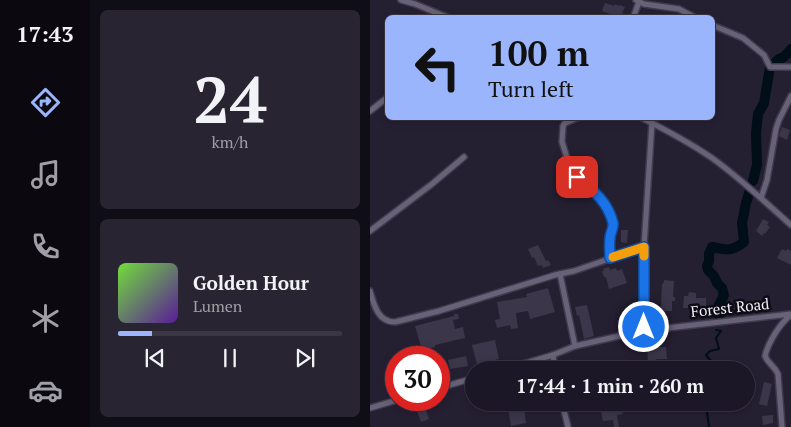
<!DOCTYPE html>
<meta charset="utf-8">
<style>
body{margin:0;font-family:"PT Serif",serif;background:#292432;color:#f1f3f6;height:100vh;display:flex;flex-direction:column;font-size:19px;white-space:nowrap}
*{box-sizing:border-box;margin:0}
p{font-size:16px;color:#a09fa7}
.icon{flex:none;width:28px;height:28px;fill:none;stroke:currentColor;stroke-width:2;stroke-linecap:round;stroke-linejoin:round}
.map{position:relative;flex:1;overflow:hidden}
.sheet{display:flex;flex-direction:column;gap:10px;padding:10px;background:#0f0d15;width:280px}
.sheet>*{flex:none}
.banner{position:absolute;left:15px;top:15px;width:330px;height:105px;border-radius:8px;box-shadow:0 2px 8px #0003,0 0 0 1px #3a3643;background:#9bb5fd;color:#111;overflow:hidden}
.speed{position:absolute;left:15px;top:346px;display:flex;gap:10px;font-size:25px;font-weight:700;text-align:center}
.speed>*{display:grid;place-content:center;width:65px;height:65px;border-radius:50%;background:#1c1726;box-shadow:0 2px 8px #0003,0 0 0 1px #3a3643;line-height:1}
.speed .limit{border:8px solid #d22;background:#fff;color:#111}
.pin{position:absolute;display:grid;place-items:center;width:42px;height:42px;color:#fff;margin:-21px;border-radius:10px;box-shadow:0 2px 8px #0006}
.me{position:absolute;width:55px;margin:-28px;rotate:0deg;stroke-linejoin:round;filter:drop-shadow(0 0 4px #0008)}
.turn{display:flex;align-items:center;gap:18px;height:105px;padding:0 20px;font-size:22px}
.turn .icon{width:65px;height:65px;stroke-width:2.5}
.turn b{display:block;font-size:35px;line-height:42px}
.sheet .widget{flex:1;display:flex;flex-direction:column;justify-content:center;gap:8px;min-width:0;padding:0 18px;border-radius:8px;background:#292432}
.sheet .dial{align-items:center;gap:0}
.dial b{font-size:65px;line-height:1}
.song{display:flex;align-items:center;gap:15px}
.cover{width:60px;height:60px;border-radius:8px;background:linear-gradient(135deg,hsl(100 70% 55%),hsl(270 70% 35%))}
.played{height:5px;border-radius:2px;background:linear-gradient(90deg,#9bb5fd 15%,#3a3643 15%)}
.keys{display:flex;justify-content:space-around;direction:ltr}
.trip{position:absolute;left:95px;top:361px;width:290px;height:50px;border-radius:25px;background:#1c1726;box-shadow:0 2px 8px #0003,0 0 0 1px #3a3643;font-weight:800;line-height:50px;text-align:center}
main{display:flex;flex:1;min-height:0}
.tabs{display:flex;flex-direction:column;width:90px;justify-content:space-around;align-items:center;background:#0b090f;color:#a09fa7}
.tabs .icon{width:35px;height:35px}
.tabs .selected{color:#9bb5fd}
.tabs b{font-size:22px;color:#f1f3f6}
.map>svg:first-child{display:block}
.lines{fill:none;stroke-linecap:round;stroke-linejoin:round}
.stream{stroke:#000e18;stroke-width:2}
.river{stroke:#000e18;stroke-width:10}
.building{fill:#3c364b}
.minor-casing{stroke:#403b4c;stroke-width:8}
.minor{stroke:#686278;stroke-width:5}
.route-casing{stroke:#114b97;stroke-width:12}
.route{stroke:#1a73e8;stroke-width:9}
.slow{stroke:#f59e0b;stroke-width:9}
.labels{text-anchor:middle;stroke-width:5;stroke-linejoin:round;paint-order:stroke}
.street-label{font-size:15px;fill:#f2eefc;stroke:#0d0b13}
</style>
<main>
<nav class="tabs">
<b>17:43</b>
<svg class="icon selected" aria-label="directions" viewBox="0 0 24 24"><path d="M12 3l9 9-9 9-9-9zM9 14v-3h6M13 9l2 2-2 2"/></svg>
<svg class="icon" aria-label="music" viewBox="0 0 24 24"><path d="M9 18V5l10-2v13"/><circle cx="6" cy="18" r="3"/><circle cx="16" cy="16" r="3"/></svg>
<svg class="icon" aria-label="phone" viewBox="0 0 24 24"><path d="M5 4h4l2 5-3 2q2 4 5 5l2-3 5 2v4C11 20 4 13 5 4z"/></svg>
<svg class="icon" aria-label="climate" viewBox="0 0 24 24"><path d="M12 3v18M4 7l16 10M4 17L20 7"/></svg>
<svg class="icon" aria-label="car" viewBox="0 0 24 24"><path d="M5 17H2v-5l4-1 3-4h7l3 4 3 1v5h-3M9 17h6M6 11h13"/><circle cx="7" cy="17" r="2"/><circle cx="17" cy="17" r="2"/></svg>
</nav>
<section class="sheet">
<div class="widget dial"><b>24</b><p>km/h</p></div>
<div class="widget">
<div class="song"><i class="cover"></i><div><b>Golden Hour</b><p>Lumen</p></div></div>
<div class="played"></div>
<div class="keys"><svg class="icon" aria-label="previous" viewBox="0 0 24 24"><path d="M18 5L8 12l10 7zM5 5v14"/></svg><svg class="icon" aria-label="pause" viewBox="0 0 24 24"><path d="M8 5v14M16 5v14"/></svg><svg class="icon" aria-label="next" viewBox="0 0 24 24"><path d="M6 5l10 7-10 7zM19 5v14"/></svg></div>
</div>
</section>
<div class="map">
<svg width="421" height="427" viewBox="0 0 421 427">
<rect width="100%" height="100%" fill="#251f32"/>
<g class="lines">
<g class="stream">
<polyline points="343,370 341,361 336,355 340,351 349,349 346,338 351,331 346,330"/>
<polyline points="334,402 331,408 337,412 339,427"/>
</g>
<g class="river">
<polyline points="383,181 387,165 386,133 388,114 394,103 400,67 409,59 414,57 421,49"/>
<path d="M348,315L355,310L349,305L354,295L352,288L347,283L344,276L338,270L337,266L339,261V254L342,247C357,250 361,252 374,242L372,223L376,203L380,190"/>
</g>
</g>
<g class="building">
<polygon points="235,3 244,6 245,4 249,6 250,5 255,7 252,13 254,14 253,18 239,18 240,14 232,11"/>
<polygon points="412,127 420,130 417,140 409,136"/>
<polygon points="393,219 399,222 397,225 400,227 395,234 394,233 392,236 386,231"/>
<polygon points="251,230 258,230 257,243 251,242"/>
<polygon points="168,245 176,261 178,260 181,265 173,268 172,265 168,266 164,257 162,258 158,249"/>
<polygon points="412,249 416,251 417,249 421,251 421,265 407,258"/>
<polygon points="239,267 240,270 246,268 247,271 252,269 257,283 239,289 236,277 234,277 232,271 234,271 233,269"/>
<polygon points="294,280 304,281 303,297 305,297 305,301 302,301 302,311 290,311 290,306 291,306 292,284 293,284"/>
<polygon points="178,288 185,312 160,319 158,311 146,313 148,328 141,329 140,325 127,328 125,320 130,319 127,302 157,297 156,294"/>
<polygon points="319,292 326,293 326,298 336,298 336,307 326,306 325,311 320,311 320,308 313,308 314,296 318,296"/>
<polygon points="217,305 224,336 214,339 209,315 207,316 205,307"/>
<polygon points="84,314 88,314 89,319 83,320 85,329 93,327 95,338 65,345 65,347 52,350 45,326 84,316"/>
<polygon points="125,340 129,359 107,364 102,345"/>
<polygon points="277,347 296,347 297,359 286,359 287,363 278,363"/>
<polygon points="96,356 98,366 80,369 78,360"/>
<polygon points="321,361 322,369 309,370 308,363"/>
<polygon points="394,382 402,384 397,406 389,404"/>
<polygon points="127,402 148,402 149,408 154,407 156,423 141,426 138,408 128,410"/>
<polygon points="229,402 250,402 253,414 247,415 249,427 244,427 243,420 233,421"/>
<polygon points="55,408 59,419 51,422 47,411"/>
<polygon points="403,415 403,423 393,425 392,416"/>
</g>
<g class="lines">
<defs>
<g id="minor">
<polyline points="31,0 45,4 79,18"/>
<polyline points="266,0 274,4 309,9 326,18"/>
<polyline points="263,18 269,2"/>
<polyline points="342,25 373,38 394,55 400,67 421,67"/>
<polyline points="0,111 18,97"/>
<polyline points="207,118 195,123 193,126 192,142 199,164 207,177 226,193 237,205 243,222 243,228 240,237 240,258"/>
<path d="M272,118C296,130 320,143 342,158C370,178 395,202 421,225"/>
<polyline points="391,198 397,180 406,129 409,120 421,96"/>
<polyline points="0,231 62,184 94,157"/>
<polyline points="190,274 205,346"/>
<path d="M0,291C4,305 8,322 25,322L69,311L185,275L204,271L274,247"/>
<polyline points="271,331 273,327 274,247 282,122"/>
<polyline points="183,355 185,370"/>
<polyline points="132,370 183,355 205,346 271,331 421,314"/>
<polyline points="69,388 104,378"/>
<polyline points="192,402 198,427"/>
<polyline points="0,408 27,400"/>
<path d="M412,427L408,374C404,365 398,364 395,356C398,343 410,323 421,315"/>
</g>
</defs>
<use href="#minor" class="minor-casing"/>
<use href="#minor" class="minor"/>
</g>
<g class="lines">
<defs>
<path id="route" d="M207,177C223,190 238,202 243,223C244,228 240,233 240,238C239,244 240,251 240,258L274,247V327"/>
</defs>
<use href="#route" class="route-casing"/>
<use href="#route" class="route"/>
<polyline class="slow" points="243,257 274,247 274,256"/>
</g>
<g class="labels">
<g class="street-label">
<text transform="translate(360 308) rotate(-6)" y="5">Forest Road</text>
</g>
</g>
</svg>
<div class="speed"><div class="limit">30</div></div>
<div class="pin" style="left:207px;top:177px;background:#d93025"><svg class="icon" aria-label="arrive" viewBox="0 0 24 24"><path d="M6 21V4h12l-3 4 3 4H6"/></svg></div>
<svg class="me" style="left:274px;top:327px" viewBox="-20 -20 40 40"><circle r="17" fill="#1a73e8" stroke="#fff" stroke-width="3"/><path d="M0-11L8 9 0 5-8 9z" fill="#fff"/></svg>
<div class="trip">17:44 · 1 min · 260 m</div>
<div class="banner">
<div class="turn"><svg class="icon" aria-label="left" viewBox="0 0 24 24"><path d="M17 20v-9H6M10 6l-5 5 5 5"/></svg><div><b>100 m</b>Turn left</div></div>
</div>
</div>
</main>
